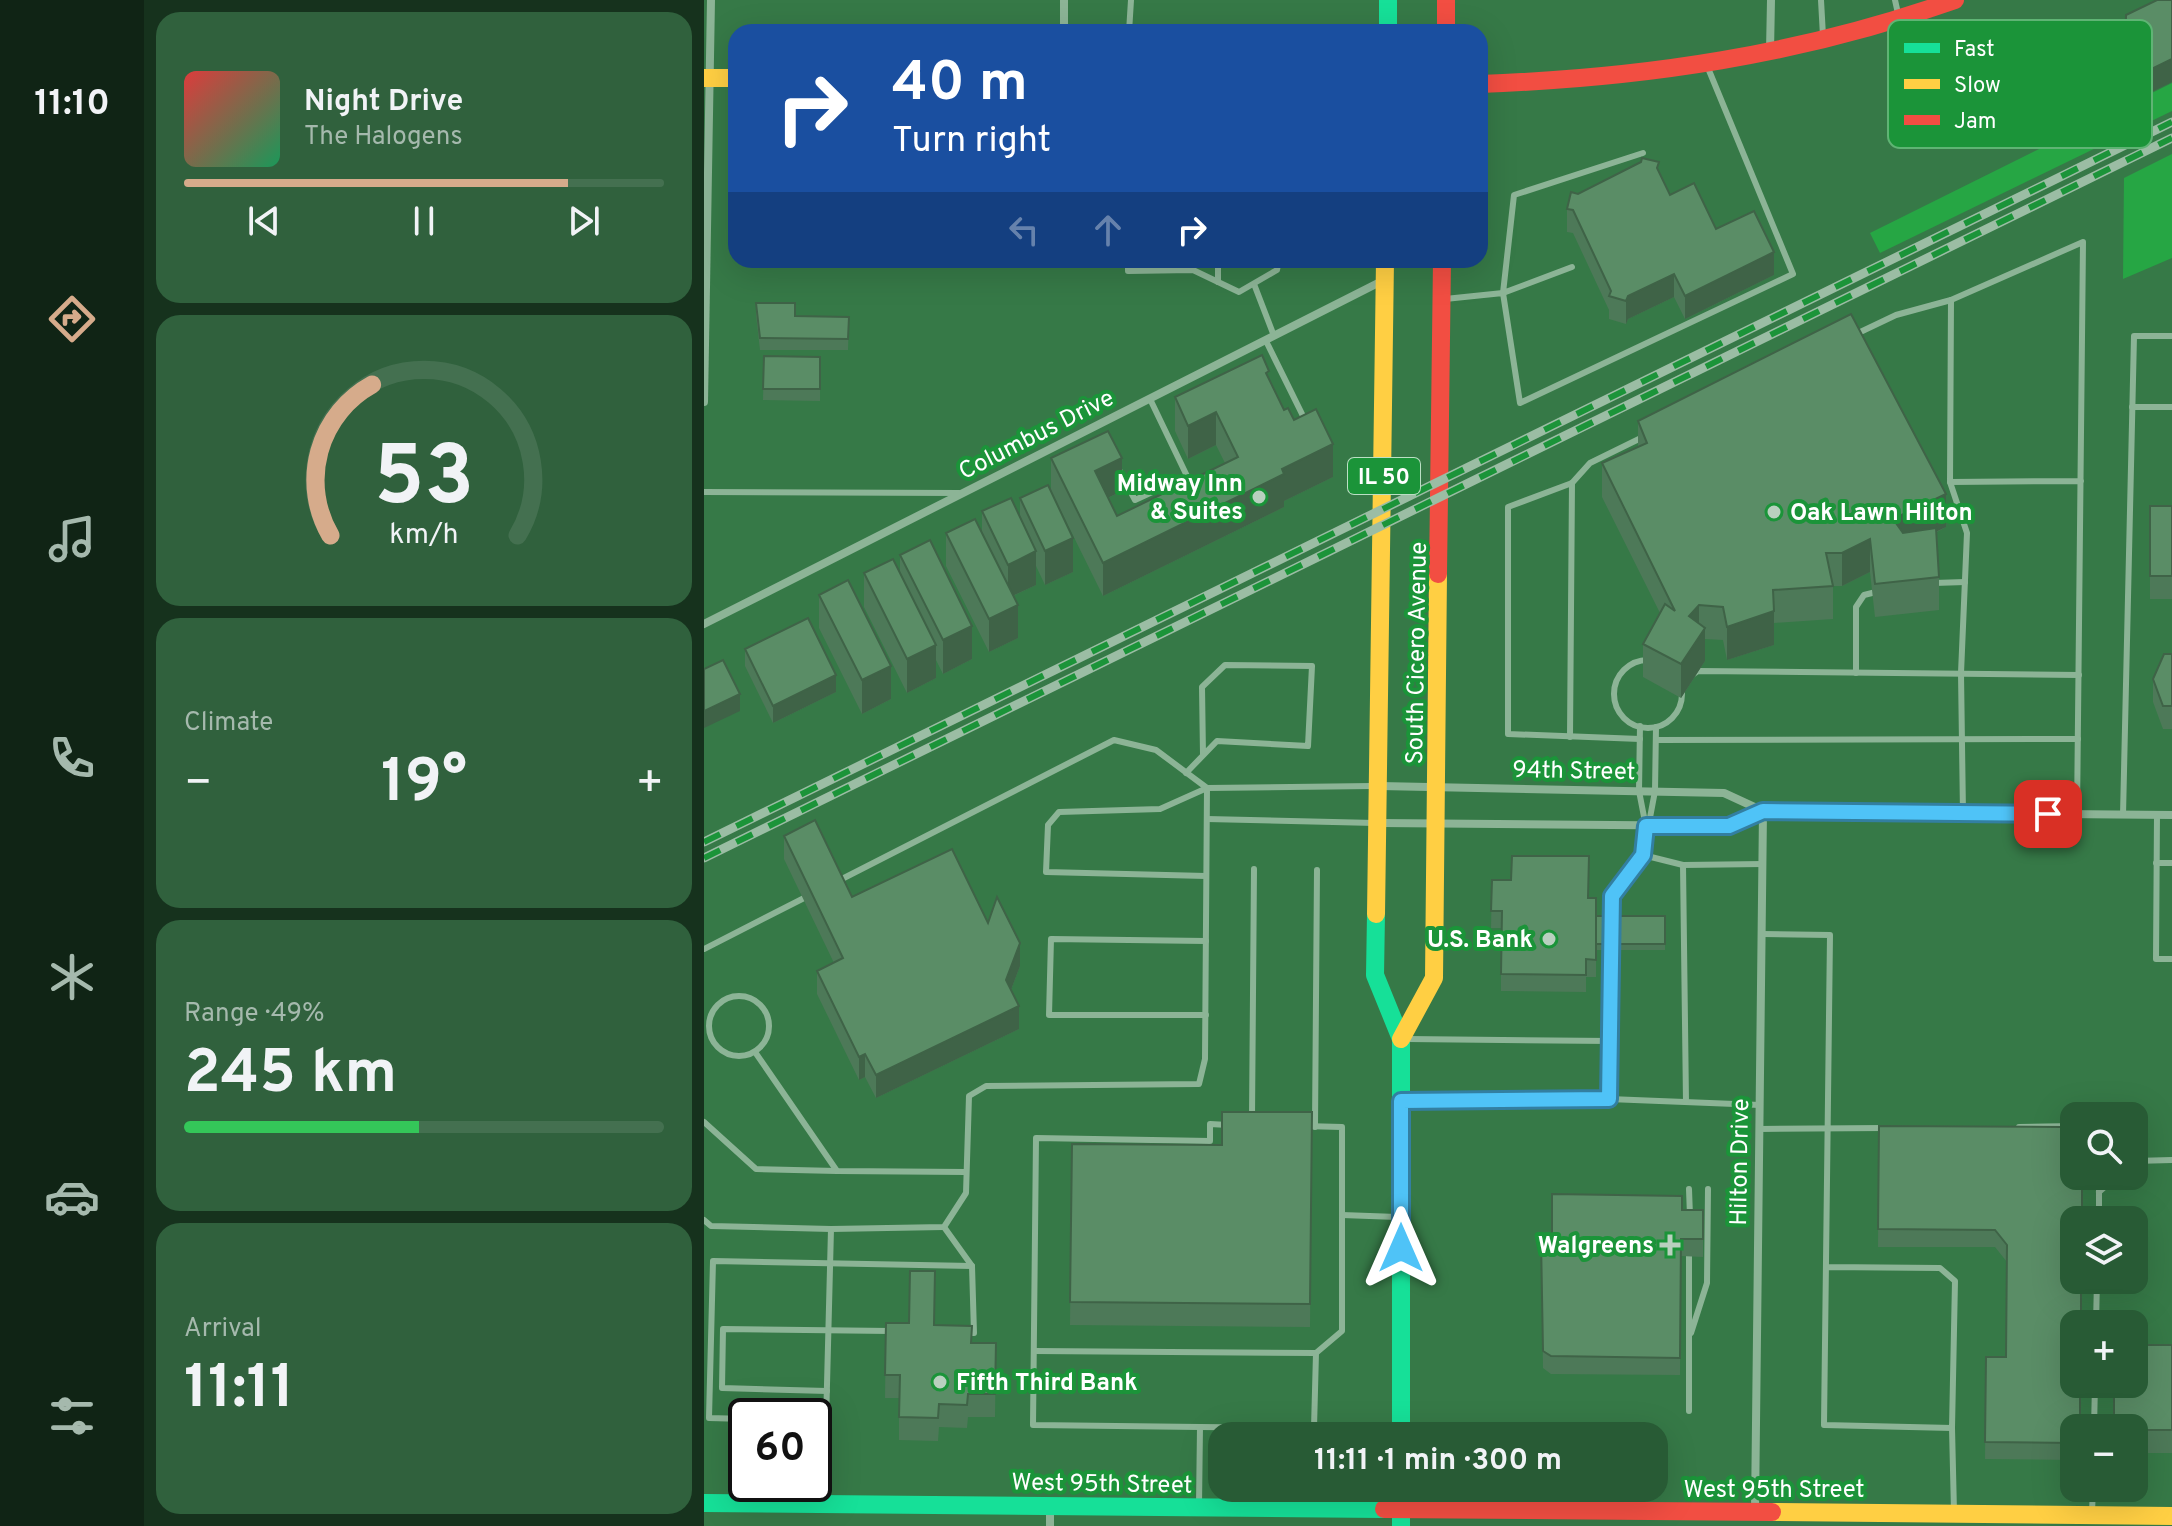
<!DOCTYPE html>
<meta charset="utf-8">
<style>
body{margin:0;font-family:Overpass,sans-serif;background:#30613d;color:#f1f3f6;height:100vh;display:flex;flex-direction:column;font-size:30px;white-space:nowrap}
*{box-sizing:border-box;margin:0}
p{font-size:26px;color:#a5b9ad}
.icon{flex:none;width:44px;height:44px;fill:none;stroke:currentColor;stroke-width:2;stroke-linecap:round;stroke-linejoin:round}
.map{position:relative;flex:1;overflow:hidden}
.details{display:flex;flex-direction:column;gap:12px;padding:12px;background:#16321d;width:560px}
.details>*{flex:none}
.top-card{position:absolute;left:24px;top:24px;width:760px;height:244px;border-radius:24px;box-shadow:0 8px 32px #0002;background:#1a4fa0;color:#fff;overflow:hidden}
.buttons{position:absolute;left:1356px;top:1102px;display:grid;gap:16px}
.buttons a{display:grid;place-items:center;width:88px;height:88px;border-radius:16px;background:#285b35;box-shadow:0 8px 32px #0002;font-size:40px}
.speed{position:absolute;left:24px;top:1398px;display:flex;gap:16px;font-size:40px;font-weight:700;text-align:center}
.speed>*{display:grid;place-content:center;width:104px;height:104px;border-radius:50%;background:#285b35;box-shadow:0 8px 32px #0002;line-height:1}
.speed .limit{border:4px solid #111;border-radius:12px;background:#fff;color:#111}
.pin{position:absolute;display:grid;place-items:center;width:68px;height:68px;color:#fff;margin:-34px;border-radius:16px;box-shadow:0 4px 12px #0006}
.me{position:absolute;width:88px;margin:-44px;rotate:0deg;stroke-linejoin:round;filter:drop-shadow(0 0 6px #0008)}
.turn{display:flex;align-items:center;gap:28px;height:168px;padding:0 32px;font-size:36px}
.turn .icon{width:104px;height:104px;stroke-width:2.5}
.turn b{display:block;font-size:56px;line-height:68px}
.lanes{display:flex;align-items:center;height:76px;padding:0 32px;background:#0003;justify-content:center;gap:40px;direction:ltr}
.lanes .off{opacity:.35}
.big{font-size:60px;font-weight:700;line-height:1.1}
.details .tile{flex:1;display:flex;flex-direction:column;justify-content:center;gap:12px;min-width:0;padding:0 28px;border-radius:24px;background:#30613d}
.details .dial{align-items:center;gap:0}
.dial svg{height:208px;overflow:visible;fill:none;stroke:#447050;stroke-width:7;stroke-linecap:round;text-anchor:middle}
.dial text{fill:#f1f3f6;stroke:none}
.song{display:flex;align-items:center;gap:24px}
.cover{width:96px;height:96px;border-radius:12px;background:linear-gradient(135deg,hsl(0 70% 55%),hsl(150 70% 35%))}
.played{height:8px;border-radius:4px;background:linear-gradient(90deg,#d6ab8b 80%,#447050 80%)}
.keys{display:flex;justify-content:space-around;direction:ltr}
.heat{display:flex;justify-content:space-between;align-items:center;font-size:44px;direction:ltr}
.charge{height:12px;border-radius:6px;background:linear-gradient(90deg,#34c759 49%,#447050 0)}
.trip{position:absolute;left:504px;top:1422px;width:460px;height:80px;border-radius:24px;background:#285b35;box-shadow:0 8px 32px #0002;font-weight:700;line-height:80px;text-align:center}
main{display:flex;flex:1;min-height:0}
.tabs{display:flex;flex-direction:column;width:144px;justify-content:space-around;align-items:center;background:#102415;color:#a5b9ad}
.tabs .icon{width:56px;height:56px}
.tabs .current{color:#d6ab8b}
.tabs b{font-size:36px;color:#f1f3f6}
.map>svg:first-child{display:block}
.green{fill:#26a644}
.lines{fill:none;stroke-linecap:round;stroke-linejoin:round}
.lane{stroke:#8cb496;stroke-width:6}
.street{stroke:#8cb496;stroke-width:8}
.fast{stroke:#16e098;stroke-width:18}
.slow{stroke:#ffcf43;stroke-width:18}
.jam{stroke:#f24e42;stroke-width:18}
.rail-casing{stroke:#9bbda4;stroke-width:9}
.rail{stroke:#1b9439;stroke-width:6;stroke-dasharray:18;stroke-linecap:butt}
.wall{fill:#4d7958}
.shaded-wall{fill:#3f6347}
.building{fill:#5a8d66;stroke:#3f6347;stroke-width:2}
.route-casing{stroke:#337fa1;stroke-width:20}
.route{stroke:#4fc3f7;stroke-width:14}
.poi-dot{fill:#b9d0bf;stroke:#1b9439;stroke-width:3}
.labels{text-anchor:middle;stroke-width:8;stroke-linejoin:round;paint-order:stroke}
.shield{fill:#1b9439;stroke:#bbdfc4;stroke-width:2}
.shield-label{font-size:22px;font-weight:bold;fill:#fff}
.street-label{font-size:24px;fill:#fff;stroke:#1b9439}
.poi-label{font-size:24px;font-weight:bold;fill:#fff;stroke:#1b9439;text-anchor:end}
.key{fill:#1b9439;stroke:#5fb474;stroke-width:2}
.key-label{font-size:22px;fill:#fff}
</style>
<main>
<nav class="tabs">
<b>11:10</b>
<svg class="icon current" aria-label="directions" viewBox="0 0 24 24"><path d="M12 3l9 9-9 9-9-9zM9 14v-3h6M13 9l2 2-2 2"/></svg>
<svg class="icon" aria-label="music" viewBox="0 0 24 24"><path d="M9 18V5l10-2v13"/><circle cx="6" cy="18" r="3"/><circle cx="16" cy="16" r="3"/></svg>
<svg class="icon" aria-label="phone" viewBox="0 0 24 24"><path d="M5 4h4l2 5-3 2q2 4 5 5l2-3 5 2v4C11 20 4 13 5 4z"/></svg>
<svg class="icon" aria-label="climate" viewBox="0 0 24 24"><path d="M12 3v18M4 7l16 10M4 17L20 7"/></svg>
<svg class="icon" aria-label="car" viewBox="0 0 24 24"><path d="M5 17H2v-5l4-1 3-4h7l3 4 3 1v5h-3M9 17h6M6 11h13"/><circle cx="7" cy="17" r="2"/><circle cx="17" cy="17" r="2"/></svg>
<svg class="icon" aria-label="filters" viewBox="0 0 24 24"><path d="M4 7h16M4 17h16"/><circle cx="9" cy="7" r="2"/><circle cx="15" cy="17" r="2"/></svg>
</nav>
<section class="details">
<div class="tile">
<div class="song"><i class="cover"></i><div><b>Night Drive</b><p>The Halogens</p></div></div>
<div class="played"></div>
<div class="keys"><svg class="icon" aria-label="previous" viewBox="0 0 24 24"><path d="M18 5L8 12l10 7zM5 5v14"/></svg><svg class="icon" aria-label="pause" viewBox="0 0 24 24"><path d="M8 5v14M16 5v14"/></svg><svg class="icon" aria-label="next" viewBox="0 0 24 24"><path d="M6 5l10 7-10 7zM19 5v14"/></svg></div>
</div>
<div class="tile dial"><svg viewBox="0 0 100 80">
<path d="M14 69A42 42 0 1 1 86 69"/>
<path d="M14 69A42 42 0 0 1 30 11" stroke="#d6ab8b"/>
<text x="50" y="56" font-size="32" font-weight="700">53</text>
<text x="50" y="72" font-size="11">km/h</text>
</svg></div>
<div class="tile"><p>Climate</p>
<div class="heat"><a>−</a><b class="big">19°</b><a>+</a></div>
</div>
<div class="tile"><p>Range · 49%</p><b class="big">245 km</b><div class="charge"></div></div>
<div class="tile"><p>Arrival</p><b class="big">11:11</b></div>
</section>
<div class="map">
<svg width="1468" height="1526" viewBox="0 0 1468 1526">
<rect width="100%" height="100%" fill="#367947"/>
<g class="green">
<polygon points="1468,83 1468,111 1176,253 1166,233"/>
<polygon points="1468,154 1468,258 1419,279 1420,178"/>
</g>
<g class="lines">
<g class="lane">
<polyline points="1117,0 1119,36"/>
<polyline points="1191,0 1195,18"/>
<polyline points="425,32 427,0"/>
<polyline points="424,260 424,271 489,270 535,292 573,270 575,260"/>
<polyline points="868,267 799,293 810,195 939,153"/>
<polyline points="514,282 514,260"/>
<polyline points="550,284 570,336"/>
<polyline points="741,299 799,293 816,403 1089,274 1004,68"/>
<polyline points="1150,335 1192,315 1247,300"/>
<polyline points="562,341 601,420"/>
<polyline points="1428,407 1468,407"/>
<polyline points="414,468 431,500 483,476 446,399"/>
<polyline points="1246,482 1263,533 1257,673 1259,814"/>
<polyline points="0,492 255,493"/>
<polyline points="1230,583 1261,582"/>
<circle cx="944" cy="694" r="34"/>
<polyline points="1152,673 1152,607 1160,595 1176,591"/>
<polyline points="988,675 994,671 1375,675"/>
<polyline points="936,726 935,791 941,822"/>
<polyline points="866,737 868,483"/>
<polyline points="936,739 804,734 804,507 868,483 886,463 939,437"/>
<polyline points="952,740 1374,739"/>
<polyline points="482,773 513,741 604,746 608,666 521,665 498,687 499,755"/>
<path d="M1373,815C1375,624 1377,433 1379,242L1247,300L1246,482L1377,481"/>
<polyline points="1419,815 1430,336 1468,336"/>
<polyline points="1453,815 1452,959 1468,959"/>
<polyline points="503,819 671,823"/>
<polyline points="939,855 979,865"/>
<polyline points="1452,863 1468,863"/>
<polyline points="502,876 342,872 344,825 355,812 456,809 503,788 668,786"/>
<polyline points="134,881 410,740 452,750 503,788"/>
<polyline points="908,923 908,896 939,855 951,791 952,727"/>
<polyline points="1058,934 1126,935 1120,1425 1248,1428 1251,1281 1236,1268 1122,1267"/>
<polyline points="0,949 106,895"/>
<circle cx="35" cy="1026" r="30"/>
<polyline points="502,1015 345,1015 347,939 502,941"/>
<polyline points="703,1039 907,1041"/>
<polyline points="51,1052 133,1171 262,1172"/>
<polyline points="905,1099 908,942"/>
<polyline points="699,1101 905,1099 1056,1105"/>
<polyline points="982,1102 979,865 1059,864"/>
<polyline points="548,1118 550,869"/>
<polyline points="0,1122 52,1169 133,1171"/>
<polyline points="600,1126 638,1127 638,1331 612,1353"/>
<polyline points="611,1127 613,870"/>
<polyline points="1315,1127 1370,1126"/>
<polyline points="1055,1129 1180,1128"/>
<polyline points="1430,1161 1468,1160"/>
<polyline points="985,1189 986,1216"/>
<polyline points="1395,1192 1413,1176"/>
<polyline points="638,1215 693,1217"/>
<polyline points="0,1220 7,1226 127,1229"/>
<polyline points="1395,1220 1395,1176"/>
<polyline points="240,1227 268,1266 270,1333 263,1333"/>
<polyline points="1392,1324 1393,1280"/>
<polyline points="987,1333 1003,1283 1004,1189"/>
<polyline points="330,1351 612,1353 610,1428 496,1427"/>
<polyline points="123,1391 18,1388 19,1329 187,1331"/>
<polyline points="985,1411 985,1256"/>
<polyline points="42,1419 5,1418 9,1261 268,1266"/>
<polyline points="110,1421 122,1421"/>
<polyline points="1248,1428 1250,1512"/>
<polyline points="1390,1428 1391,1384"/>
<polyline points="120,1501 127,1229 240,1227 262,1193 265,1096 282,1086 495,1084 501,1059 503,788"/>
<polyline points="495,1505 496,1427 329,1425 332,1138 506,1141 506,1124 524,1125"/>
<polyline points="1388,1512 1389,1488"/>
</g>
<g class="street">
<polyline points="360,32 360,0"/>
<polyline points="1066,51 1067,0"/>
<polyline points="0,402 7,0"/>
<polyline points="0,624 680,280"/>
<polyline points="676,786 1020,793 1059,811"/>
<polyline points="676,823 1025,826 1059,811 1468,815"/>
<polyline points="1051,1511 1059,811"/>
<polyline points="346,1526 346,1507"/>
</g>
<g class="fast">
<polyline points="684,0 684,32"/>
<polyline points="672,914 671,975 697,1039 697,1436"/>
<polyline points="697,1488 697,1526"/>
<polyline points="0,1503 680,1509"/>
</g>
<g class="slow">
<polyline points="0,78 32,78"/>
<polyline points="672,914 681,260"/>
<polyline points="697,1039 730,978 734,574"/>
<polyline points="1068,1512 1468,1516"/>
</g>
<g class="jam">
<polyline points="742,0 742,32"/>
<path d="M776,84C940,78 1096,55 1251,0"/>
<polyline points="734,574 738,260"/>
<polyline points="680,1509 1068,1512"/>
</g>
<defs>
<g id="rail">
<polyline points="0,842 1468,122"/>
<polyline points="0,858 1468,138"/>
</g>
</defs>
<use href="#rail" class="rail-casing"/>
<use href="#rail" class="rail"/>
</g>
<g class="wall">
<polygon points="955,171 966,195 1012,229 1070,275 981,319 970,297 924,319 922,324 905,319 905,310 869,233 863,232 863,209 874,194"/>
<rect x="531" y="260" width="39" height="2"/>
<polygon points="584,260 618,260 602,268 584,263"/>
<polygon points="52,303 91,316 145,317 144,350 56,350 52,315"/>
<polygon points="60,356 116,357 116,401 59,400"/>
<polygon points="565,381 580,410 590,420 629,477 580,501 580,507 399,596 348,493 369,572 341,585 332,566 332,585 309,596 314,638 285,652 242,566 242,533 278,533 278,511 316,517 316,498 347,491 347,458 418,491 404,498 413,516 521,463 512,445 484,459 471,431 471,397"/>
<polygon points="934,421 1242,527 1233,532 1235,577 1235,610 1171,617 1166,572 1138,586 1129,586 1129,619 1070,623 1070,645 1023,660 1019,640 1001,639 1001,661 977,698 939,677 939,644 956,613 898,497 898,463 934,447"/>
<rect x="1446" y="506" width="22" height="93"/>
<polygon points="196,555 268,659 239,674 232,660 232,678 203,693 160,607 160,573 196,573"/>
<polygon points="115,595 187,699 158,714 115,628"/>
<polygon points="41,649 132,692 69,723 41,666"/>
<polygon points="1468,654 1468,729 1459,729 1449,702 1449,679"/>
<polygon points="80,836 148,897 284,923 316,966 307,990 315,1029 172,1098 161,1077 155,1080 113,994 113,971 130,963 80,859"/>
<polygon points="788,880 885,898 892,916 961,916 961,950 892,950 892,977 882,977 882,992 797,991 797,928 787,928"/>
<polygon points="608,1112 606,1327 366,1325 368,1144 518,1145"/>
<polygon points="1175,1126 1358,1127 1370,1428 1370,1460 1281,1459 1282,1357 1302,1357 1303,1262 1291,1247 1174,1247"/>
<polygon points="978,1210 999,1210 999,1257 977,1256 976,1375 847,1374 839,1368 837,1240 848,1240"/>
<polygon points="182,1323 231,1325 268,1343 292,1343 291,1417 264,1417 263,1428 235,1427 234,1441 195,1440 195,1398 181,1398"/>
<polygon points="1468,1345 1468,1453 1430,1453 1430,1428"/>
</g>
<g class="shaded-wall">
<polygon points="1468,59 1468,82 1421,105 1421,82"/>
<polygon points="1070,252 1070,275 981,319 981,296"/>
<polygon points="602,260 618,260 602,268"/>
<polygon points="970,274 970,297 924,319 922,324 922,301 924,296"/>
<polygon points="512,412 512,445 484,459 484,426"/>
<polygon points="629,444 629,477 580,501 580,507 399,596 399,563 578,469"/>
<polygon points="418,458 418,491 391,504 391,471"/>
<polygon points="1242,494 1242,527 1189,552 1189,519"/>
<polygon points="369,538 369,572 341,585 341,551"/>
<polygon points="1166,539 1166,572 1138,586 1138,553"/>
<polygon points="332,551 332,585 304,598 304,565"/>
<polygon points="314,605 314,638 285,652 285,619"/>
<polygon points="995,605 995,637 1001,628 1001,661 977,698 977,664 985,616"/>
<polygon points="1070,611 1070,645 1023,660 1023,627"/>
<polygon points="268,626 268,659 239,674 239,640"/>
<polygon points="232,645 232,678 203,693 203,659"/>
<polygon points="187,666 187,699 158,714 158,680"/>
<polygon points="132,675 132,692 69,723 69,706"/>
<polygon points="36,694 36,711 0,728 0,711"/>
<polygon points="316,943 316,966 302,1003 302,980"/>
<polygon points="315,1006 315,1029 172,1098 172,1075"/>
<polygon points="161,1054 161,1077 155,1080 155,1057"/>
</g>
<g class="building">
<polygon points="1453,0 1468,0 1468,59 1421,82 1422,15"/>
<polygon points="938,158 955,162 953,168 966,195 990,183 1012,229 1050,211 1070,252 981,296 970,274 924,296 922,301 905,296 907,291 869,210 863,209 867,192 874,194 937,162"/>
<polygon points="52,303 91,303 91,316 145,317 144,339 56,338"/>
<polygon points="1147,314 1242,494 1189,519 1199,533 1232,528 1235,577 1171,584 1166,539 1138,553 1122,553 1129,586 1069,590 1070,611 1023,627 1019,607 995,605 985,616 1001,628 977,664 939,644 961,604 971,611 898,463 943,443 934,421"/>
<polygon points="558,355 565,371 562,373 580,410 584,408 590,420 612,409 629,444 578,469 580,474 399,563 347,458 404,431 418,458 391,471 413,516 534,457 512,412 484,426 471,397"/>
<polygon points="60,356 116,357 116,389 59,389"/>
<polygon points="344,485 369,538 341,551 316,498"/>
<polygon points="307,498 332,551 304,565 278,511"/>
<rect x="1446" y="506" width="22" height="70"/>
<polygon points="271,519 314,605 285,619 242,533"/>
<polygon points="226,540 268,626 239,640 196,555"/>
<polygon points="189,559 232,645 203,659 160,573"/>
<polygon points="144,580 187,666 158,680 115,595"/>
<polygon points="104,618 132,675 69,706 41,649"/>
<polygon points="1460,654 1468,654 1468,706 1459,706 1449,679"/>
<polygon points="19,660 36,694 0,711 0,669"/>
<polygon points="111,820 148,897 248,849 284,923 293,897 316,943 302,980 315,1006 172,1075 161,1054 155,1057 113,971 139,958 80,836"/>
<polygon points="808,856 885,856 884,898 892,898 892,960 882,959 882,975 797,974 798,911 787,911 788,880 807,880"/>
<rect x="892" y="916" width="69" height="28"/>
<polygon points="518,1112 608,1112 606,1304 366,1302 368,1144 518,1145"/>
<polygon points="1175,1126 1358,1127 1370,1139 1370,1176 1378,1176 1378,1220 1370,1220 1370,1280 1377,1280 1377,1324 1370,1324 1370,1384 1376,1384 1376,1428 1370,1428 1370,1443 1281,1442 1282,1357 1302,1357 1303,1245 1291,1230 1174,1229"/>
<polygon points="848,1194 978,1196 978,1210 999,1210 999,1239 977,1239 976,1358 847,1356 839,1351 837,1240 848,1240"/>
<polygon points="206,1271 231,1271 230,1325 268,1326 267,1343 292,1343 291,1394 264,1394 263,1405 235,1404 234,1418 195,1417 196,1375 181,1375 182,1323 205,1323"/>
<polygon points="1430,1345 1468,1345 1468,1430 1430,1430 1430,1428 1410,1428 1410,1384 1430,1384"/>
</g>
<g class="lines">
<defs>
<polyline id="route" points="697,1248 697,1101 905,1099 908,896 939,855 942,826 1025,826 1059,811 1344,814"/>
</defs>
<use href="#route" class="route-casing"/>
<use href="#route" class="route"/>
</g>
<g class="poi-dot">
<circle cx="555" cy="497" r="8"/>
<circle cx="1070" cy="512" r="8"/>
<circle cx="845" cy="939" r="8"/>
<path d="M962 1233h8v8h8v8h-8v8h-8v-8h-8v-8h8z"/>
<circle cx="236" cy="1382" r="8"/>
</g>
<g class="labels">
<rect class="shield" x="644" y="458" width="72" height="36" rx="6"/>
<g class="shield-label">
<text x="680" y="484">IL 50</text>
</g>
<g class="street-label">
<text transform="translate(332 434) rotate(-27)" y="8">Columbus Drive</text>
<text transform="translate(712 653) rotate(-89)" y="8">South Cicero Avenue</text>
<text transform="translate(870 770) rotate(1)" y="8">94th Street</text>
<text transform="translate(1035 1162) rotate(-89)" y="8">Hilton Drive</text>
<text transform="translate(398 1483) rotate(1)" y="8">West 95th Street</text>
<text x="1070" y="1497">West 95th Street</text>
</g>
<g class="poi-label">
<text x="539" y="491">Midway Inn<tspan x="539" dy="28">&amp; Suites</tspan></text>
<text x="1086" y="520" text-anchor="start">Oak Lawn Hilton</text>
<text x="829" y="947">U.S. Bank</text>
<text x="950" y="1253">Walgreens</text>
<text x="252" y="1390" text-anchor="start">Fifth Third Bank</text>
</g>
</g>
<rect x="1184" y="20" width="264" height="128" rx="12" class="key"/>
<rect x="1200" y="43" width="36" height="10" fill="#16e098"/>
<rect x="1200" y="79" width="36" height="10" fill="#ffcf43"/>
<rect x="1200" y="115" width="36" height="10" fill="#f24e42"/>
<g class="key-label">
<text x="1250" y="56">Fast</text>
<text x="1250" y="92">Slow</text>
<text x="1250" y="128">Jam</text>
</g>
</svg>
<div class="buttons">
<a><svg class="icon" aria-label="search" viewBox="0 0 24 24"><circle cx="10" cy="10" r="6"/><path d="M15 15l6 6"/></svg></a>
<a><svg class="icon" aria-label="layers" viewBox="0 0 24 24"><path d="M12 4l9 5-9 5-9-5zM3 14l9 5 9-5"/></svg></a>
<a>+</a>
<a>−</a>
</div>
<div class="speed"><div class="limit">60</div></div>
<div class="pin" style="left:1344px;top:814px;background:#d93025"><svg class="icon" aria-label="arrive" viewBox="0 0 24 24"><path d="M6 21V4h12l-3 4 3 4H6"/></svg></div>
<svg class="me" style="left:697px;top:1248px" viewBox="-20 -20 40 40"><path d="M0-17L14 15 0 8-14 15z" fill="#4fc3f7" stroke="#fff" stroke-width="4"/></svg>
<div class="trip">11:11 · 1 min · 300 m</div>
<div class="top-card">
<div class="turn"><svg class="icon" aria-label="right" viewBox="0 0 24 24"><path d="M7 20v-9h11M14 6l5 5-5 5"/></svg><div><b>40 m</b>Turn right</div></div>
<div class="lanes"><svg class="icon off" aria-label="left" viewBox="0 0 24 24"><path d="M17 20v-9H6M10 6l-5 5 5 5"/></svg><svg class="icon off" aria-label="ahead" viewBox="0 0 24 24"><path d="M12 20V5M6 11l6-6 6 6"/></svg><svg class="icon" aria-label="right" viewBox="0 0 24 24"><path d="M7 20v-9h11M14 6l5 5-5 5"/></svg></div>
</div>
</div>
</main>
